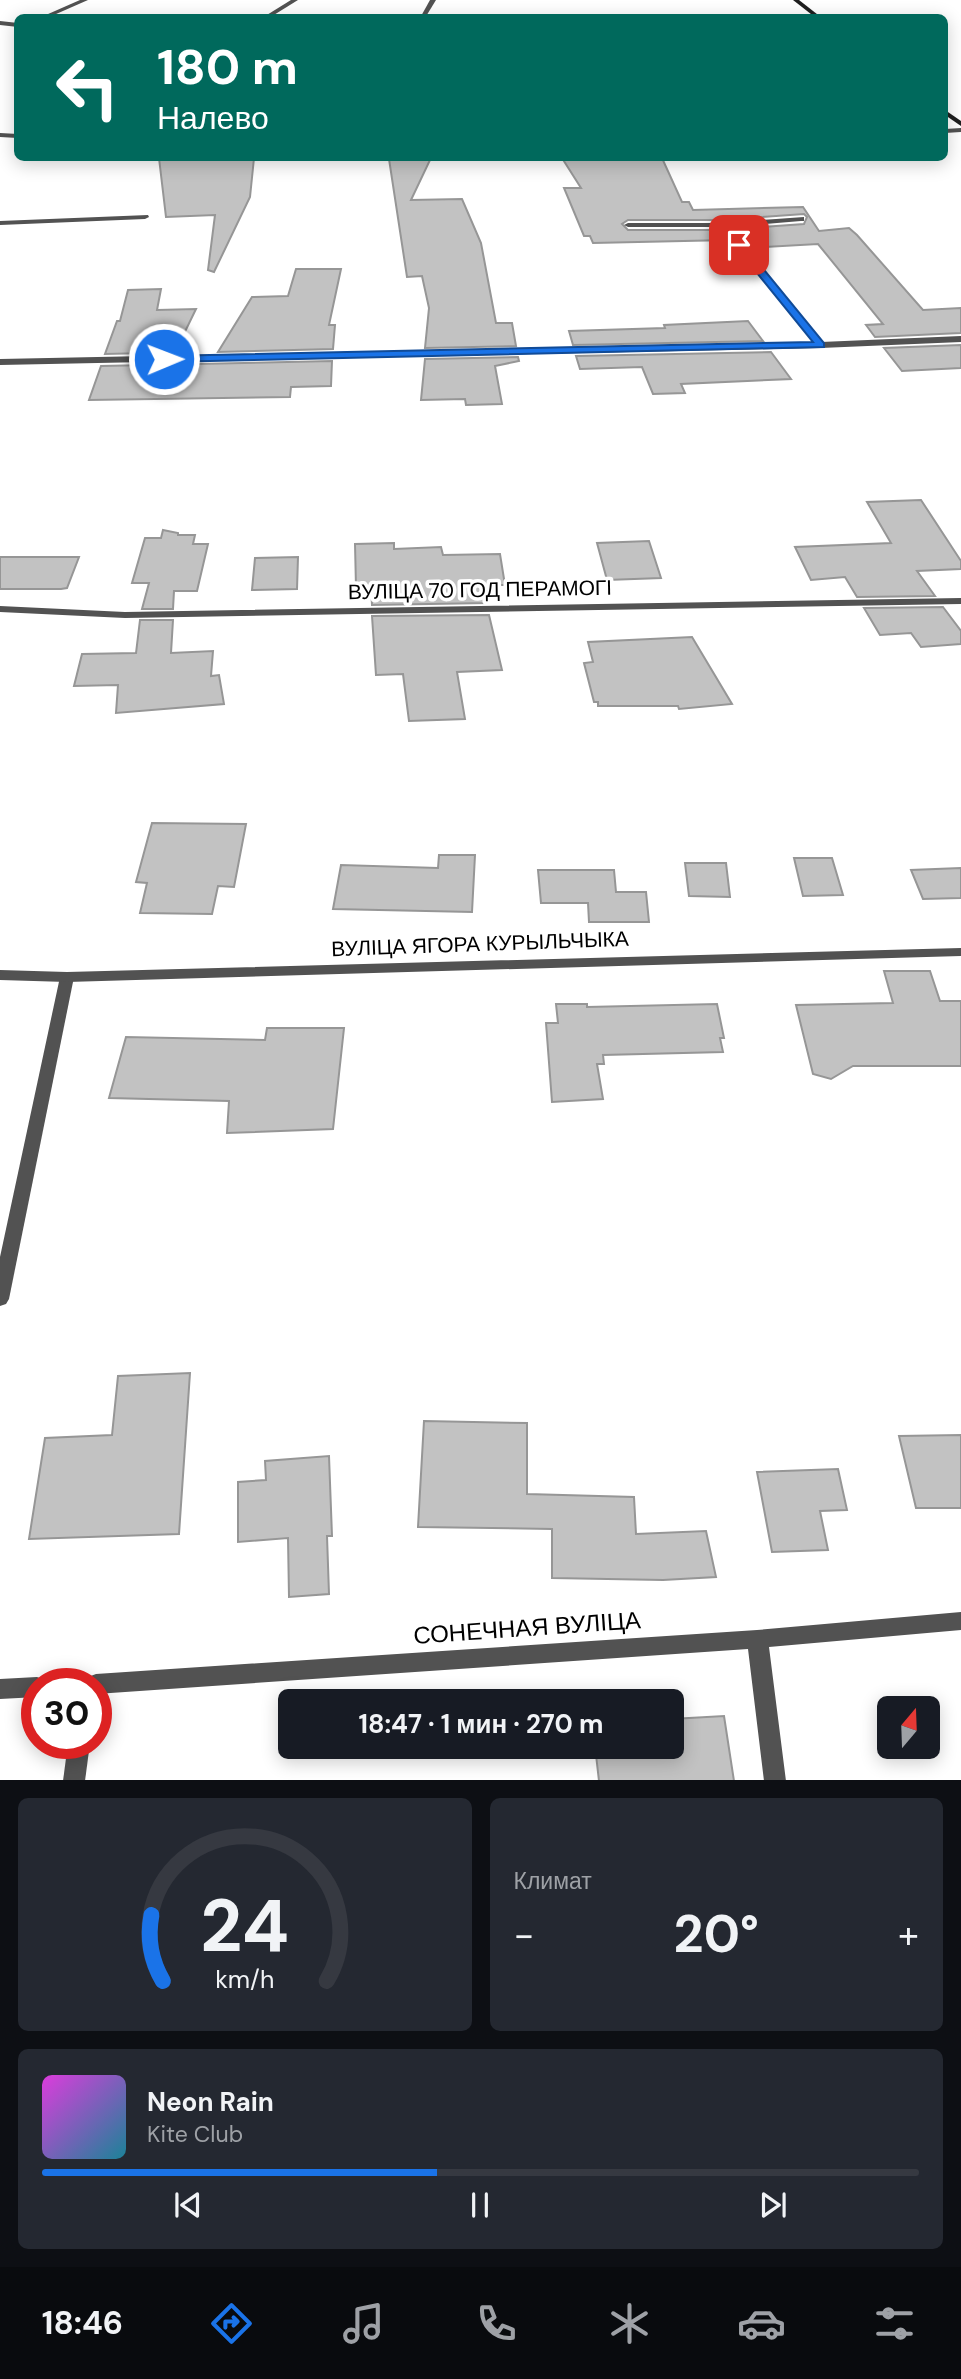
<!DOCTYPE html>
<html lang="ru">
<meta charset="utf-8">
<style>
body{margin:0;font-family:"DM Sans",sans-serif;background:#242831;color:#f1f3f6;height:100vh;display:flex;flex-direction:column;font-size:26px;white-space:nowrap}
*{box-sizing:border-box;margin:0}
p{font-size:23px;color:#9ea1a6}
.icon{flex:none;width:38px;height:38px;fill:none;stroke:currentColor;stroke-width:2;stroke-linecap:round;stroke-linejoin:round}
.map{position:relative;height:1780px;overflow:hidden}
.details{display:flex;flex-direction:column;gap:18px;padding:18px;background:#0d0f14;flex:1}
.details>*{flex:none}
.hud{position:absolute;left:14px;top:14px;width:934px;height:147px;border-radius:10px;box-shadow:0 4px 18px #0003;background:#00695c;color:#fff;overflow:hidden}
.needle{width:46px;rotate:19deg}
.tools{position:absolute;left:877px;top:1696px;display:grid;gap:14px}
.tools a{display:grid;place-items:center;width:63px;height:63px;border-radius:10px;background:#171b24;box-shadow:0 4px 18px #0003;font-size:35px}
.speed{position:absolute;left:21px;top:1668px;display:flex;gap:14px;font-size:35px;font-weight:700;text-align:center}
.speed>*{display:grid;place-content:center;width:91px;height:91px;border-radius:50%;background:#171b24;box-shadow:0 4px 18px #0003;line-height:1}
.speed .limit{border:10px solid #d22;background:#fff;color:#111}
.pin{position:absolute;display:grid;place-items:center;width:60px;height:60px;color:#fff;margin:-30px;border-radius:14px;box-shadow:0 4px 10px #0006}
.me{position:absolute;width:77px;margin:-38px;rotate:89deg;stroke-linejoin:round;filter:drop-shadow(0 0 5px #0008)}
.turn{display:flex;align-items:center;gap:24px;height:147px;padding:0 28px;font-size:32px}
.turn .icon{width:91px;height:91px;stroke-width:2.5}
.turn b{display:block;font-size:49px;line-height:60px}
.big{font-size:52px;font-weight:700;line-height:1.1}
.details .tile{flex:1;display:flex;flex-direction:column;justify-content:center;gap:10px;min-width:0;padding:0 24px;border-radius:10px;background:#242831}
.details .dial{align-items:center;gap:0}
.dial svg{height:182px;overflow:visible;fill:none;stroke:#363941;stroke-width:7;stroke-linecap:round;text-anchor:middle}
.dial text{fill:#f1f3f6;stroke:none}
.song{display:flex;align-items:center;gap:21px}
.cover{width:84px;height:84px;border-radius:10px;background:linear-gradient(135deg,hsl(300 70% 55%),hsl(190 70% 35%))}
.played{height:7px;border-radius:4px;background:linear-gradient(90deg,#1a73e8 45%,#363941 45%)}
.keys{display:flex;justify-content:space-around;direction:ltr}
.heat{display:flex;justify-content:space-between;align-items:center;font-size:38px;direction:ltr}
.details .tiles{flex:1;display:grid;gap:18px;grid-template-columns:1fr 1fr}
.tile:last-child{grid-column:span 2}
.trip{position:absolute;left:278px;top:1689px;width:406px;height:70px;border-radius:10px;background:#171b24;box-shadow:0 4px 18px #0003;font-weight:700;line-height:70px;text-align:center}
.menu{display:flex;height:112px;justify-content:space-around;align-items:center;background:#090b0e;color:#9ea1a6}
.menu .icon{width:49px;height:49px}
.menu .current{color:#1a73e8}
.menu b{font-size:32px;color:#f1f3f6}
.map>svg:first-child{display:block}
.building{fill:#c2c2c2;stroke:#969696;stroke-width:2}
.lines{fill:none;stroke-linecap:round;stroke-linejoin:round}
.service{fill:#525252;fill-rule:evenodd}
.minor{fill:#525252;fill-rule:evenodd}
.secondary{fill:#1f1f1f;fill-rule:evenodd}
.route{fill:#1a73e8;stroke:#114b97;stroke-width:2}
.labels{text-anchor:middle;stroke-width:7;stroke-linejoin:round;paint-order:stroke}
.street-label{font-size:21px;fill:#000;stroke:#fff}
.near-street-label{font-size:24px;fill:#000;stroke:#fff}
</style>
<div class="map">
<svg width="961" height="1781" viewBox="0 0 961 1781">
<rect width="100%" height="100%" fill="#fff"/>
<g class="building">
<polygon points="159,158 254,158 250,197 214,272 208,270 215,215 166,217"/>
<polygon points="562,158 662,158 682,202 689,202 693,210 803,207 819,231 849,228 857,235 923,310 961,308 961,333 875,337 866,325 883,324 818,244 765,247 759,240 742,240 733,229 804,224 807,217 804,214 723,220 628,220 622,224 628,230 720,230 728,240 593,243 590,236 584,236 564,188 581,188"/>
<polygon points="389,159 430,160 411,200 462,199 481,243 496,323 512,323 516,346 425,348 429,308 422,276 407,277"/>
<polygon points="296,269 341,269 329,325 335,325 333,349 218,352 252,297 288,296"/>
<polygon points="161,289 157,310 196,309 178,346 190,352 105,354 117,321 120,321 128,290"/>
<polygon points="748,321 763,341 573,345 569,331 665,328 664,325"/>
<polygon points="961,345 961,368 902,371 884,348"/>
<polygon points="771,352 791,379 681,384 685,393 653,394 642,367 580,369 576,356"/>
<polygon points="518,357 519,361 495,366 502,404 466,405 465,399 421,400 425,359"/>
<polygon points="332,361 331,386 291,387 290,397 89,400 101,366"/>
<polygon points="921,500 961,561 961,569 917,571 935,596 857,597 845,577 811,580 795,547 891,543 867,502"/>
<polygon points="163,530 178,533 178,535 195,535 193,544 208,544 197,591 174,591 173,609 142,609 149,583 132,583 145,538 161,538"/>
<polygon points="649,541 661,578 607,580 597,543"/>
<polygon points="394,543 394,549 441,547 443,555 500,554 505,585 482,585 487,603 372,605 371,587 356,587 355,544"/>
<polygon points="0,557 79,557 67,588 61,589 0,589"/>
<polygon points="298,557 297,589 252,590 255,558"/>
<polygon points="943,607 961,631 961,644 921,647 911,633 880,635 864,608"/>
<polygon points="489,615 502,670 457,672 465,719 409,721 403,674 376,675 372,616"/>
<polygon points="140,620 173,620 171,653 213,651 211,676 219,675 224,704 116,713 118,685 74,686 82,654 136,653"/>
<polygon points="692,637 732,704 679,709 678,706 598,706 598,702 594,702 584,663 593,662 588,642"/>
<polygon points="152,823 246,824 234,887 218,886 212,914 140,913 147,883 136,882"/>
<polygon points="439,855 475,855 472,912 333,909 341,865 438,868"/>
<polygon points="794,858 832,858 843,895 803,896"/>
<polygon points="685,863 726,863 730,897 689,896"/>
<polygon points="961,868 961,898 923,899 911,870"/>
<polygon points="538,870 614,870 616,892 646,892 649,922 589,922 588,903 541,903"/>
<polygon points="884,971 930,971 940,1001 961,1001 961,1066 853,1066 831,1079 813,1074 796,1005 893,1003"/>
<polygon points="556,1004 587,1004 587,1007 717,1004 724,1038 720,1038 723,1052 603,1055 604,1064 597,1064 603,1099 552,1102 546,1023 558,1023"/>
<polygon points="267,1028 344,1028 333,1129 227,1133 229,1101 109,1098 126,1037 265,1040"/>
<polygon points="190,1373 179,1534 29,1539 45,1438 112,1435 118,1376"/>
<polygon points="424,1421 527,1423 527,1494 634,1497 636,1534 706,1531 716,1577 663,1580 552,1578 552,1529 418,1527"/>
<polygon points="961,1435 961,1508 916,1508 899,1436"/>
<polygon points="329,1456 332,1536 327,1536 329,1594 289,1597 288,1538 238,1542 238,1482 266,1480 265,1461"/>
<polygon points="838,1469 847,1510 820,1511 828,1550 772,1552 757,1472"/>
<polygon points="724,1716 734,1781 599,1781 595,1746 672,1746 672,1719"/>
</g>
<g class="lines">
<g class="service">
<polygon points="804,217 804,221 801,221 728,227 824,343 825,345 821,348 818,347 721,227 628,227 624,225 628,223 723,223"/>
<polygon points="67,972 74,977 9,1299 6,1304 0,1306 0,1257 60,977"/>
</g>
<g class="minor">
<polygon points="80,0 88,0 47,18 39,18"/>
<polygon points="291,0 298,0 269,18 262,18"/>
<polygon points="430,0 436,0 425,18 420,18"/>
<polygon points="0,21 18,23 18,27 0,25"/>
<polygon points="961,128 961,132 945,133 945,129"/>
<polygon points="0,133 18,134 18,138 0,137"/>
<polygon points="148,215 149,217 145,219 0,225 0,221"/>
<polygon points="961,336 961,342 821,348 0,365 0,359 821,342"/>
<polygon points="961,598 961,604 125,618 0,612 0,606 125,612"/>
<polygon points="961,948 961,956 67,982 0,980 0,970 67,972"/>
<polygon points="961,1612 961,1630 769,1647 786,1781 764,1781 748,1649 96,1694 96,1684 85,1684 88,1677 96,1674 757,1630"/>
<polygon points="37,1677 45,1680 46,1684 37,1684 37,1697 0,1699 0,1679"/>
<polygon points="68,1743 90,1743 85,1781 63,1781"/>
</g>
<g class="secondary">
<polygon points="793,0 799,0 822,18 816,18"/>
<polygon points="945,110 961,121 961,126 945,115"/>
</g>
</g>
<polygon class="route" points="736,243 742,243 824,343 824,347 164,362 159,359 164,356 813,342 736,247"/>
<g class="labels">
<g class="street-label">
<text transform="translate(480 590) rotate(-1)" y="7">ВУЛІЦА 70 ГОД ПЕРАМОГІ</text>
<text transform="translate(480 944) rotate(-2)" y="7">ВУЛІЦА ЯГОРА КУРЫЛЬЧЫКА</text>
</g>
<g class="near-street-label">
<text transform="translate(527 1628) rotate(-4)" y="8">СОНЕЧНАЯ ВУЛІЦА</text>
</g>
</g>
</svg>
<div class="tools">
<a><svg class="needle" viewBox="-14 -14 28 28"><path d="M0-13l5 13h-10z" fill="#e53935"/><path d="M0 13l5-13h-10z" fill="#9ea1a6"/></svg></a>
</div>
<div class="speed"><div class="limit">30</div></div>
<div class="pin" style="left:739px;top:245px;background:#d93025"><svg class="icon" aria-label="arrive" viewBox="0 0 24 24"><path d="M6 21V4h12l-3 4 3 4H6"/></svg></div>
<svg class="me" style="left:164px;top:359px" viewBox="-20 -20 40 40"><circle r="17" fill="#1a73e8" stroke="#fff" stroke-width="3"/><path d="M0-11L8 9 0 5-8 9z" fill="#fff"/></svg>
<div class="trip">18:47 · 1 мин · 270 m</div>
<div class="hud">
<div class="turn"><svg class="icon" aria-label="left" viewBox="0 0 24 24"><path d="M17 20v-9H6M10 6l-5 5 5 5"/></svg><div><b>180 m</b>Налево</div></div>
</div>
</div>
<section class="details">
<div class="tiles">
<div class="tile dial"><svg viewBox="0 0 100 80">
<path d="M14 69A42 42 0 1 1 86 69"/>
<path d="M14 69A42 42 0 0 1 9 40" stroke="#1a73e8"/>
<text x="50" y="56" font-size="32" font-weight="700">24</text>
<text x="50" y="72" font-size="11">km/h</text>
</svg></div>
<div class="tile"><p>Климат</p>
<div class="heat"><a>−</a><b class="big">20°</b><a>+</a></div>
</div>
<div class="tile">
<div class="song"><i class="cover"></i><div><b>Neon Rain</b><p>Kite Club</p></div></div>
<div class="played"></div>
<div class="keys"><svg class="icon" aria-label="previous" viewBox="0 0 24 24"><path d="M18 5L8 12l10 7zM5 5v14"/></svg><svg class="icon" aria-label="pause" viewBox="0 0 24 24"><path d="M8 5v14M16 5v14"/></svg><svg class="icon" aria-label="next" viewBox="0 0 24 24"><path d="M6 5l10 7-10 7zM19 5v14"/></svg></div>
</div>
</div>
</section>
<nav class="menu">
<b>18:46</b>
<svg class="icon current" aria-label="directions" viewBox="0 0 24 24"><path d="M12 3l9 9-9 9-9-9zM9 14v-3h6M13 9l2 2-2 2"/></svg>
<svg class="icon" aria-label="music" viewBox="0 0 24 24"><path d="M9 18V5l10-2v13"/><circle cx="6" cy="18" r="3"/><circle cx="16" cy="16" r="3"/></svg>
<svg class="icon" aria-label="phone" viewBox="0 0 24 24"><path d="M5 4h4l2 5-3 2q2 4 5 5l2-3 5 2v4C11 20 4 13 5 4z"/></svg>
<svg class="icon" aria-label="climate" viewBox="0 0 24 24"><path d="M12 3v18M4 7l16 10M4 17L20 7"/></svg>
<svg class="icon" aria-label="car" viewBox="0 0 24 24"><path d="M5 17H2v-5l4-1 3-4h7l3 4 3 1v5h-3M9 17h6M6 11h13"/><circle cx="7" cy="17" r="2"/><circle cx="17" cy="17" r="2"/></svg>
<svg class="icon" aria-label="filters" viewBox="0 0 24 24"><path d="M4 7h16M4 17h16"/><circle cx="9" cy="7" r="2"/><circle cx="15" cy="17" r="2"/></svg>
</nav>
